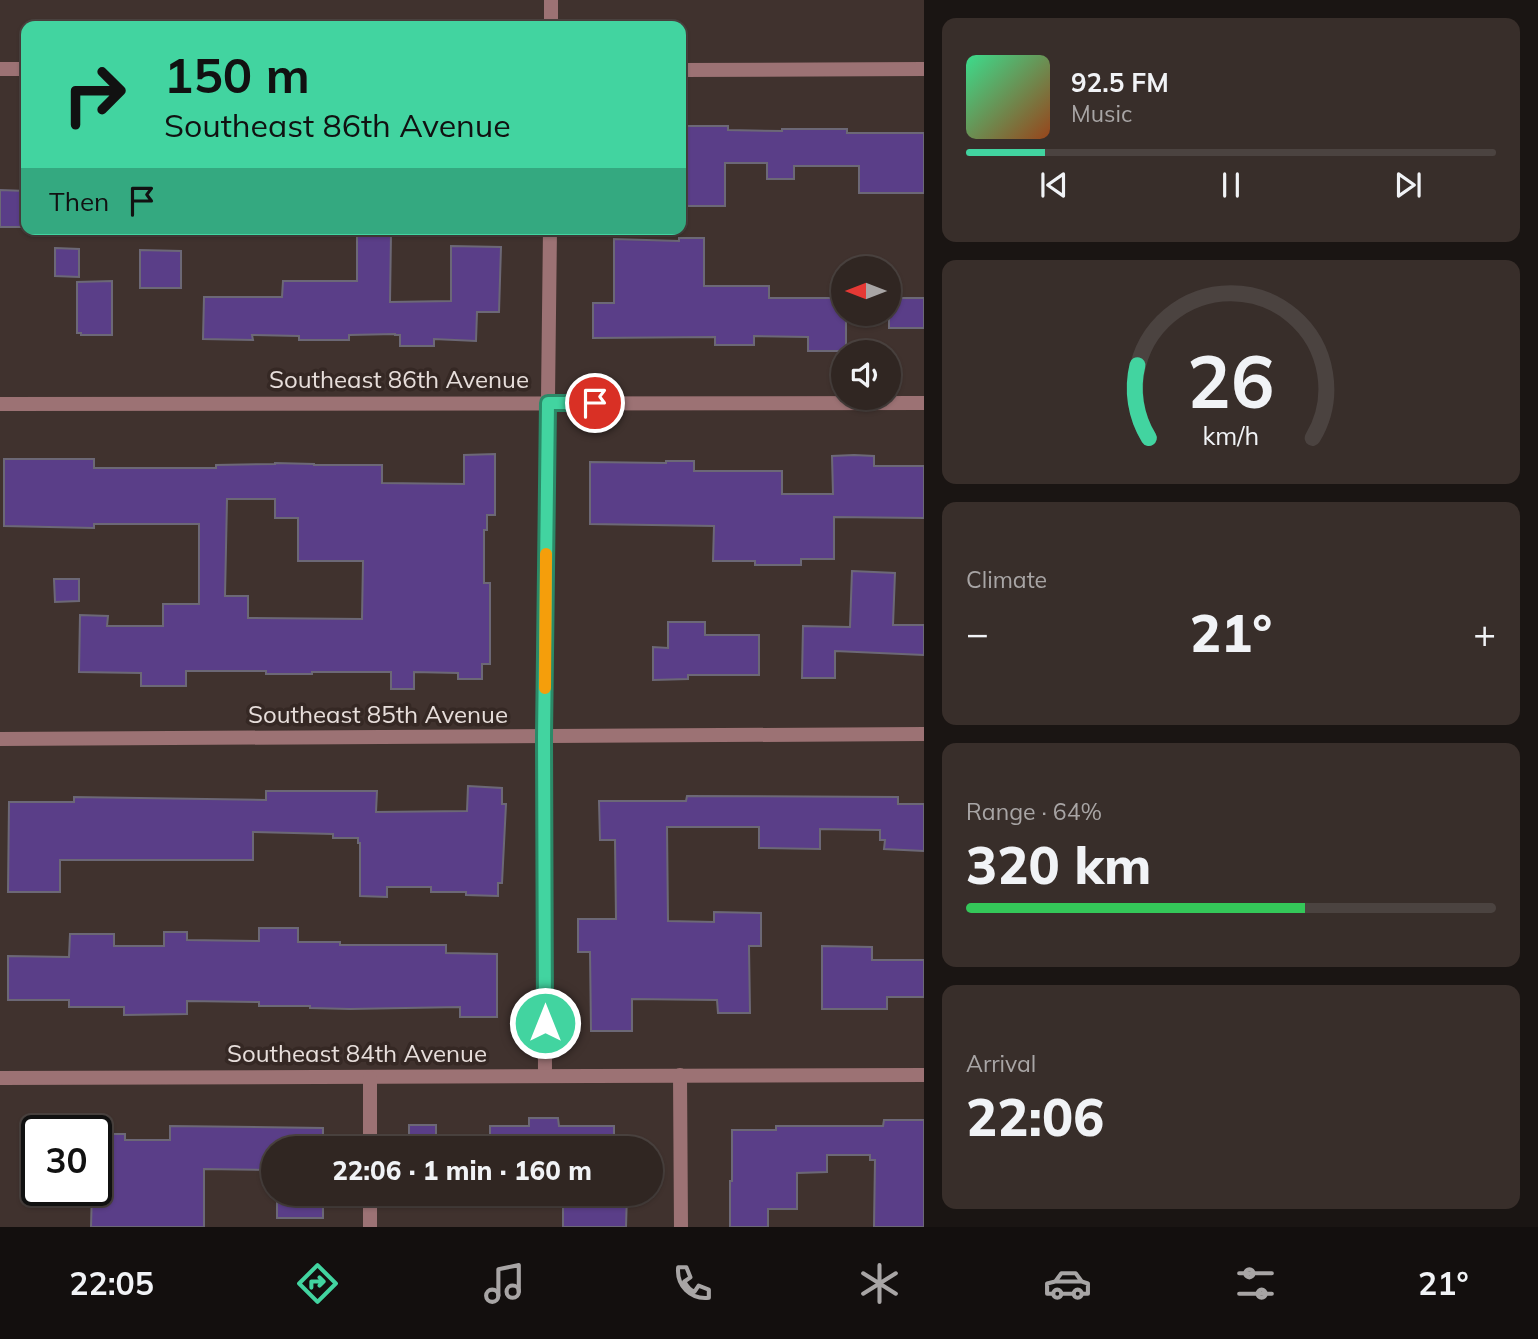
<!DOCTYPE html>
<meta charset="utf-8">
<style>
body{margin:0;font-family:Mulish,sans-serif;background:#382e2a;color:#f1f3f6;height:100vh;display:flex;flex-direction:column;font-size:26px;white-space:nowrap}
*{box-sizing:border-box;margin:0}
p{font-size:23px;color:#a8a5a5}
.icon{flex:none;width:38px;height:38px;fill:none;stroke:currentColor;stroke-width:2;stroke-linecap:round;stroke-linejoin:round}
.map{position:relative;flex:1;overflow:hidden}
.sheet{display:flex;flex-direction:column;gap:18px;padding:18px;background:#1a1513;width:614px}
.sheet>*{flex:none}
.banner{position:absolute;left:21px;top:21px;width:665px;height:214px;border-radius:14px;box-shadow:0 2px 5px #0004,0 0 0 2px #4b4340;background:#42d4a0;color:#111;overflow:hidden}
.needle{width:46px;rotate:270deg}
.tools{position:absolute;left:831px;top:256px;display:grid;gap:14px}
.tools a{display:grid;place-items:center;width:70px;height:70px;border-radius:50%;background:#302622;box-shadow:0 2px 5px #0004,0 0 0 2px #4b4340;font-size:35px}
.speed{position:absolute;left:21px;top:1115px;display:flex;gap:14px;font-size:35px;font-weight:700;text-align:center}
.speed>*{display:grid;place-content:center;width:91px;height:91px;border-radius:50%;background:#302622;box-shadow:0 2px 5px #0004,0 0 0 2px #4b4340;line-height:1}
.speed .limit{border:4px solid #111;border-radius:10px;background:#fff;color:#111}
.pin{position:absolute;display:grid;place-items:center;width:60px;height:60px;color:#fff;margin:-30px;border:4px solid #fff;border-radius:50%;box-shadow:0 2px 7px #0007}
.me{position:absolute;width:77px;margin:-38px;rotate:0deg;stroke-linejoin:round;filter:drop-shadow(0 0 5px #0008)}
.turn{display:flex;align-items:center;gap:24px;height:147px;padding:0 28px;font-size:32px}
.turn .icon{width:91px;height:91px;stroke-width:2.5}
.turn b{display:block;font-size:49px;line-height:60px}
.then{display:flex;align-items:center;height:66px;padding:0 28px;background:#0003;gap:14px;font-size:26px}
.big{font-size:52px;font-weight:800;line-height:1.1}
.sheet .card{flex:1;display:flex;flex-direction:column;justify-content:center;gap:10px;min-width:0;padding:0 24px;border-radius:14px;background:#382e2a}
.sheet .dial{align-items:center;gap:0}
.dial svg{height:182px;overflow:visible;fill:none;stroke:#4b4340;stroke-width:7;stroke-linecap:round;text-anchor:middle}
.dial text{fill:#f1f3f6;stroke:none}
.song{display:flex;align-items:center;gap:21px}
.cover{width:84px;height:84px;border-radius:10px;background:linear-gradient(135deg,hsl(150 70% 55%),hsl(20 70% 35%))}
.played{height:7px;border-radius:4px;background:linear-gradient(90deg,#42d4a0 15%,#4b4340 15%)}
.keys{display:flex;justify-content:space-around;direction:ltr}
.heat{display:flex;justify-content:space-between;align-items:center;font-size:38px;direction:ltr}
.charge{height:10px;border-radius:5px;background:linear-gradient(90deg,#34c759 64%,#4b4340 0)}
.trip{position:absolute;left:261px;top:1136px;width:402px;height:70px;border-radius:35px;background:#302622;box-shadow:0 2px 5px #0004,0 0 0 2px #4b4340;font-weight:800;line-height:70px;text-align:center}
.tabs{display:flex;height:112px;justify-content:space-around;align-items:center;background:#130f0e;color:#a8a5a5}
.tabs .icon{width:49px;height:49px}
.tabs .active{color:#42d4a0}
.tabs b{font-size:32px;color:#f1f3f6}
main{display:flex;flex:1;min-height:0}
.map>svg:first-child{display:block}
.building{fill:#5a3e88;stroke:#6c6876;stroke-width:2;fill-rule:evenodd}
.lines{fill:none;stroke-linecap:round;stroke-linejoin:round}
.street{stroke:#9c7274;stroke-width:14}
.route-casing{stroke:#2b8a68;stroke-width:18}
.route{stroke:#42d4a0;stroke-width:12}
.slow{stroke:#f59e0b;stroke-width:12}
.labels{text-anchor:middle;stroke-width:7;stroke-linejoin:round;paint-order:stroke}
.street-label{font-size:24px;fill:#e7dedb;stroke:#352824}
</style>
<main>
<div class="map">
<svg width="924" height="1227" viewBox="0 0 924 1227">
<rect width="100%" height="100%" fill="#40322e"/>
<g class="building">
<polygon points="682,126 728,126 728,130 782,131 782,129 847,129 847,133 924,133 924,193 859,193 859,166 794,166 794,179 767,179 767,163 725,163 725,206 686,206 686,175 682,175"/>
<polygon points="0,190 26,191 26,227 0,227"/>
<polygon points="357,234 391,234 390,302 451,301 451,246 501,247 499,312 477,312 476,341 434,339 434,346 400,346 400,335 395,335 395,334 349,335 349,340 299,340 299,336 252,335 253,340 203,339 204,297 282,297 283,281 357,281"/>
<polygon points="679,238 704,238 704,286 769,286 769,298 844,298 844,313 846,313 846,351 808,351 808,337 754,336 754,345 715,345 715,337 593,338 593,303 614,303 614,239 679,241"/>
<polygon points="55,248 79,249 79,277 55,276"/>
<polygon points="140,250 181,251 181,288 140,288"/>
<polygon points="112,281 112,335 81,335 81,333 77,333 77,282"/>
<rect x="889" y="298" width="35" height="30"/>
<path d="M495,454V515H487V530H484V583H490V664H482V679H458V673L414,672V689H391V672H312V674H266V671H186V686H141V673L79,672L80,615L108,616L107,626H163V604H199V524H94V528L4,526V459H94V468H216V465L275,464V463L314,464V465H382V483L464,484V455ZM227,499H275V518H298V561H363L362,619L248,618V596H225Z"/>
<polygon points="854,455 874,456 874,466 924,466 924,518 834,517 834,559 801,559 801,565 755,565 755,561 713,561 714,526 590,524 590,462 666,463 666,461 694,461 694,471 782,471 782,494 833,494 832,456"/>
<polygon points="852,571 895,573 893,625 924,625 924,655 835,651 835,678 802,678 803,626 850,627"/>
<polygon points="54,579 79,579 79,601 55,602"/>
<polygon points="668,622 705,622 705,635 759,635 759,675 688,675 688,679 653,680 653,647 668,648"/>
<polygon points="468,786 502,788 502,804 506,804 502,883 498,883 498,896 466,895 466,892 431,892 431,887 387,887 387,897 360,896 360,843 358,843 358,838 333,838 333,834 253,832 253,860 60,860 60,892 8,892 9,802 74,802 74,797 266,800 266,791 377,791 376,812 467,811"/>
<polygon points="687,796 898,797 898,804 924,804 924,851 884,849 885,840 880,840 880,830 820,829 820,849 759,848 759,827 667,827 668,921 714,922 714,912 761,913 761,946 749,946 750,1013 718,1013 717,1000 632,999 632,1031 591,1031 590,952 578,952 578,919 616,919 615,840 600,840 599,801 686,801"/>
<polygon points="259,928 298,928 298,942 340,942 340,945 446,945 446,953 497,954 497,1017 460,1017 460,1007 350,1009 310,1008 310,1006 259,1006 259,1002 187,1001 187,1014 124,1015 124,1007 69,1007 69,1000 8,1000 8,956 69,957 70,934 114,934 114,946 164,946 164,932 187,932 187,940 259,941"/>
<polygon points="822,946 872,947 872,960 924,960 924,997 887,997 887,1009 822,1009"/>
<polygon points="529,1118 558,1118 559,1126 614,1126 614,1148 490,1148 490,1126 529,1126"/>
<polygon points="884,1120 924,1120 924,1227 874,1227 875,1160 870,1160 870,1155 827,1155 827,1172 797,1173 797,1209 768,1209 768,1227 730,1227 730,1181 732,1181 732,1130 776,1130 776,1126 883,1126"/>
<rect x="409" y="1125" width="27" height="23"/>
<polygon points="170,1126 323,1128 323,1148 273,1148 273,1170 204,1169 204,1227 91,1227 92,1190 96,1190 96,1134 125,1134 125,1140 170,1140"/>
<rect x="277" y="1194" width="46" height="24"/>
<polygon points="596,1194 627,1194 626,1227 563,1227 563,1198 596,1199"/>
</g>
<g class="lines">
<g class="street">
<polyline points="551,0 551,26"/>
<polyline points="0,69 26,69"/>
<polyline points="681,70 924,69"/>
<polyline points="0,404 924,403"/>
<polyline points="0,739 924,734"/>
<polyline points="545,1075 544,737 550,229"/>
<polyline points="680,1075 681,1227"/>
<polyline points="0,1078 924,1075"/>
<polyline points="370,1078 370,1148"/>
<polyline points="370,1194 370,1227"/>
</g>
</g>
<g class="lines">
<defs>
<polyline id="route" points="545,1023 544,737 548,403 595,403"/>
</defs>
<use href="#route" class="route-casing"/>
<use href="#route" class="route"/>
<polyline class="slow" points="545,688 546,554"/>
</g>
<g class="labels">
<g class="street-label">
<text x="399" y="388">Southeast 86th Avenue</text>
<text x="378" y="723">Southeast 85th Avenue</text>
<text x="357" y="1062">Southeast 84th Avenue</text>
</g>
</g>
</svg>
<div class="tools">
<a><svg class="needle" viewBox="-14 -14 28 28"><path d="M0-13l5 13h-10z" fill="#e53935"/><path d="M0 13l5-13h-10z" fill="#a8a5a5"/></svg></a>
<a><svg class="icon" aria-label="sound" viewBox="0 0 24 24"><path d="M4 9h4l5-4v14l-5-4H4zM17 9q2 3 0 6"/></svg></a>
</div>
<div class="speed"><div class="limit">30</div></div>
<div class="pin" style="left:595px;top:403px;background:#d93025"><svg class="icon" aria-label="arrive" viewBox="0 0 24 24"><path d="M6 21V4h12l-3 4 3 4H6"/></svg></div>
<svg class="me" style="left:545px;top:1023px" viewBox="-20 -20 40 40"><circle r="17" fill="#42d4a0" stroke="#fff" stroke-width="3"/><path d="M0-11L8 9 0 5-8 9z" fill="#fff"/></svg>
<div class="trip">22:06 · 1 min · 160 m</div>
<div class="banner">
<div class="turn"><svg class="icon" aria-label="right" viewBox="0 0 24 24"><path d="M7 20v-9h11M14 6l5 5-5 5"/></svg><div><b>150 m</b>Southeast 86th Avenue</div></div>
<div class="then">Then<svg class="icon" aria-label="arrive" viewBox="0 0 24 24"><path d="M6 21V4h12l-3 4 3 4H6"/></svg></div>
</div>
</div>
<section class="sheet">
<div class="card">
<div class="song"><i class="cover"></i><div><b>92.5 FM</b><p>Music</p></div></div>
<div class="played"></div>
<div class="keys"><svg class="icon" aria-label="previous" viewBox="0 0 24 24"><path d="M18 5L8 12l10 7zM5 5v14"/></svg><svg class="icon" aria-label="pause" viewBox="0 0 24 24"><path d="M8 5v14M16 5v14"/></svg><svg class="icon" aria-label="next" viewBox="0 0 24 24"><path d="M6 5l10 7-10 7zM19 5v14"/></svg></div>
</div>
<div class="card dial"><svg viewBox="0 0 100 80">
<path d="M14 69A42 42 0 1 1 86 69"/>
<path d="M14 69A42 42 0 0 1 9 37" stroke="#42d4a0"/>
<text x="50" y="56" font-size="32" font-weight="700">26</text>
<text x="50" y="72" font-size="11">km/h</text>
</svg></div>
<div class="card"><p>Climate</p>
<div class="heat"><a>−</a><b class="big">21°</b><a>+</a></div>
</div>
<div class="card"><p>Range · 64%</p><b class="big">320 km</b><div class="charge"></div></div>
<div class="card"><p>Arrival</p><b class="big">22:06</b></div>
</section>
</main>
<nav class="tabs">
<b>22:05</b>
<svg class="icon active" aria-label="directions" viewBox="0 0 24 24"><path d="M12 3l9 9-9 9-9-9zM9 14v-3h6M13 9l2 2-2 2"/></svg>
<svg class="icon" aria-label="music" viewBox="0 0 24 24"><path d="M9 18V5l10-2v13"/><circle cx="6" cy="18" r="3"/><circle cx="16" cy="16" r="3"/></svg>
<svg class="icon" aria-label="phone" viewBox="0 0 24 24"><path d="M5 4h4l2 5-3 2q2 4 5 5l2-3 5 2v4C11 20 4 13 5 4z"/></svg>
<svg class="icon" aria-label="climate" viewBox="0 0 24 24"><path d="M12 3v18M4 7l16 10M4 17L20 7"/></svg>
<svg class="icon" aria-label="car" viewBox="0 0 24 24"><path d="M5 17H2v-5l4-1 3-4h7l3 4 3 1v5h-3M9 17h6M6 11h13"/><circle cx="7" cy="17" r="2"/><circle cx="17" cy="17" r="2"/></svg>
<svg class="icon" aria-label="filters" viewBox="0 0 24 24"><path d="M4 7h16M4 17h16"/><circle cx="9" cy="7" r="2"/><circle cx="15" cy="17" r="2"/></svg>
<b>21°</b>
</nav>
